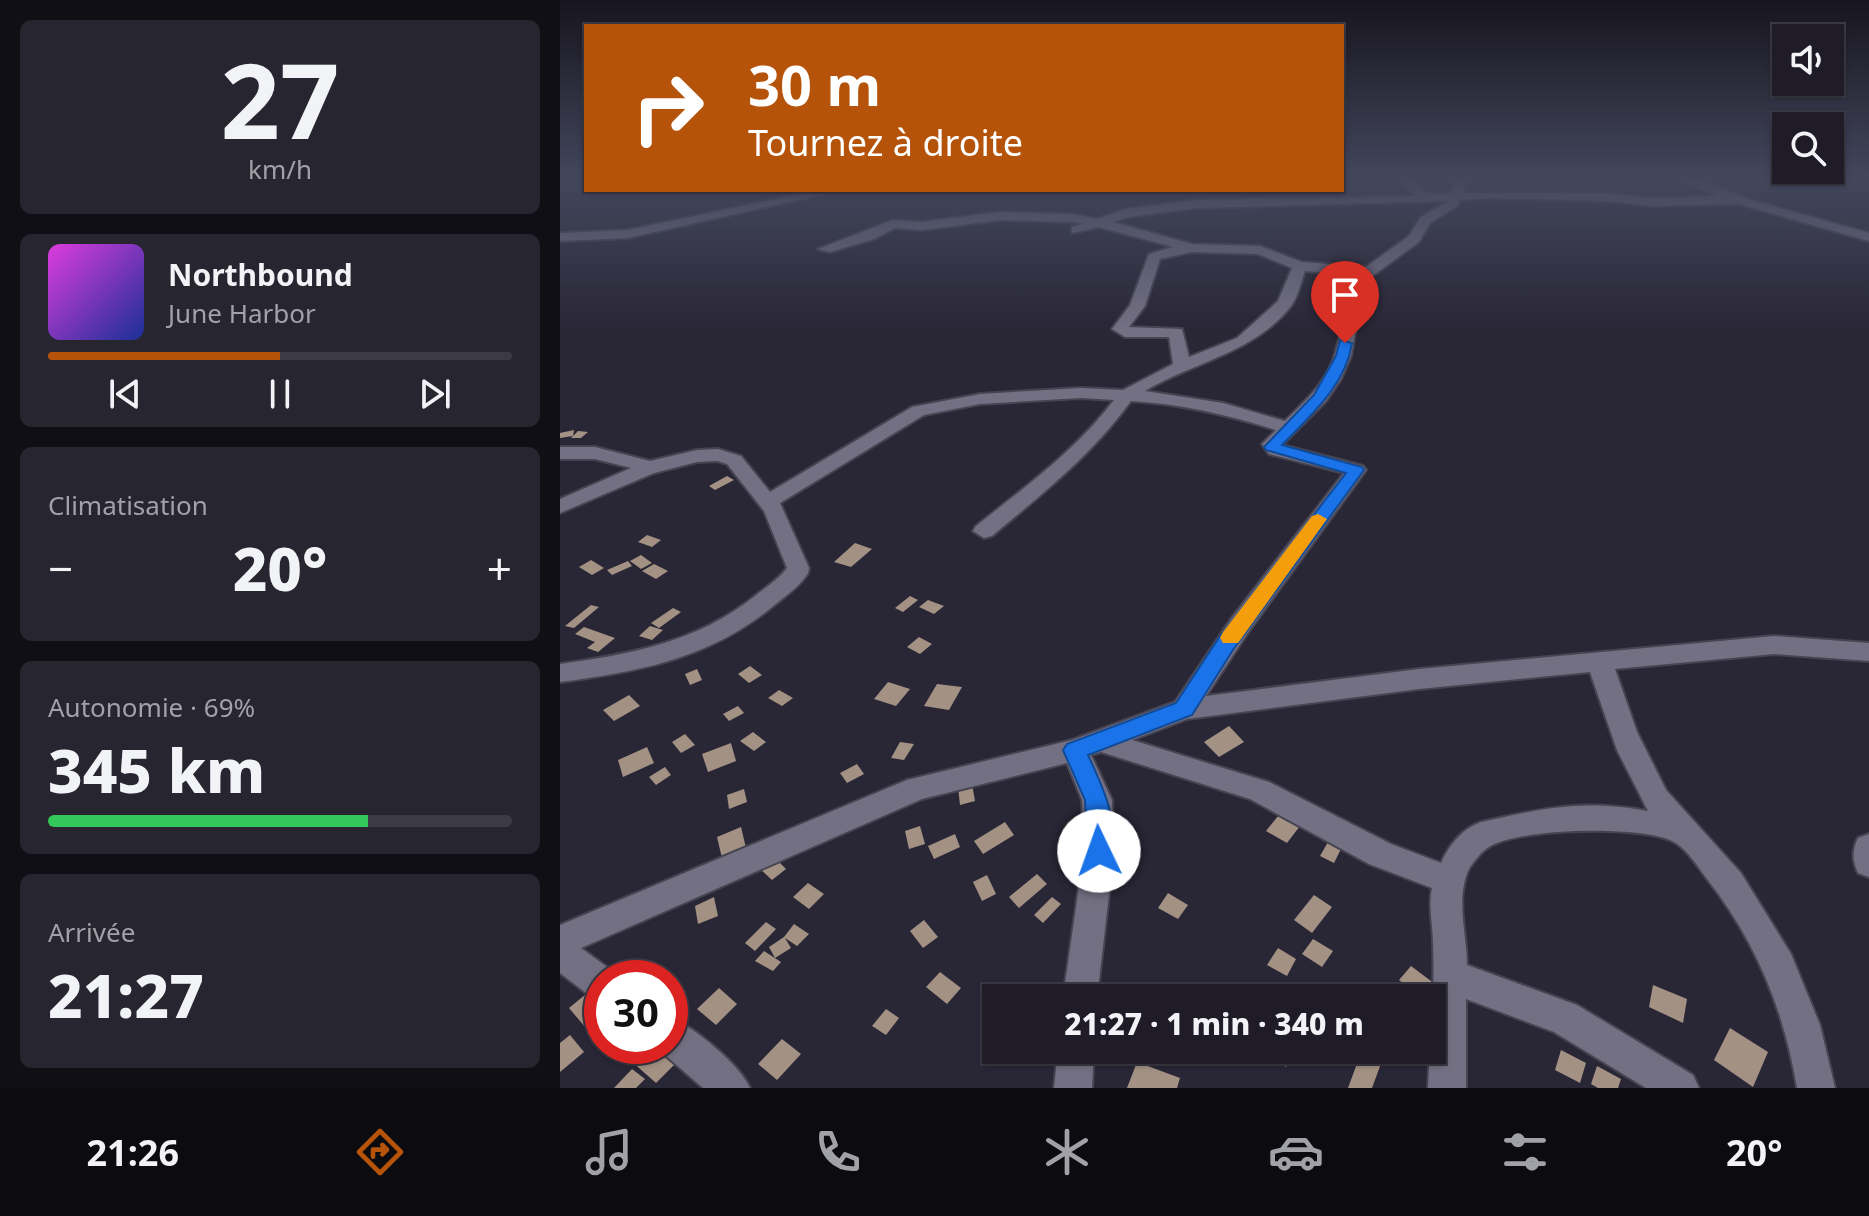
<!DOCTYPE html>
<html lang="fr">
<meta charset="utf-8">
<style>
body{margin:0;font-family:"Noto Sans",sans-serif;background:#272530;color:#f1f3f6;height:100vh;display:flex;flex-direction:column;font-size:30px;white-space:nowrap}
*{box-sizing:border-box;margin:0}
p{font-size:26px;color:#a1a1a8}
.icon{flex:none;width:44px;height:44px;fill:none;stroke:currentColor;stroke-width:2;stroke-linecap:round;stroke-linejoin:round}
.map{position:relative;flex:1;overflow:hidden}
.details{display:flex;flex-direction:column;gap:20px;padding:20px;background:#110f16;width:560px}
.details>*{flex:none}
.top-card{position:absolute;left:24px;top:24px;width:760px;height:168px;border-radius:0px;box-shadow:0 2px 6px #0004,0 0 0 2px #3c3a45;background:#b45309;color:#fff;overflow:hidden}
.controls{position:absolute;left:1212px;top:24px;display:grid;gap:16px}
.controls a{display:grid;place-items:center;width:72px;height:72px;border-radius:0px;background:#1f1c28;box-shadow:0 2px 6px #0004,0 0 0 2px #3c3a45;font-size:40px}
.speed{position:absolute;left:24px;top:960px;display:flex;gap:16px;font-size:40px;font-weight:700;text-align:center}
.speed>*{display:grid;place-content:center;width:104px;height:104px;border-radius:50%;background:#1f1c28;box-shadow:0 2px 6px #0004,0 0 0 2px #3c3a45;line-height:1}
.speed .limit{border:12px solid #d22;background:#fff;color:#111}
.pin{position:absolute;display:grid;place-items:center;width:68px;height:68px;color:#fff;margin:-82px -34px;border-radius:50% 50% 50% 0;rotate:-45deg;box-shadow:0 0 8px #0007}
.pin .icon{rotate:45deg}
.me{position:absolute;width:88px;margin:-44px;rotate:357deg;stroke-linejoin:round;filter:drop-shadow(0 0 6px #0008)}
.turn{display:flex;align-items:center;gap:28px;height:168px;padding:0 32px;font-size:36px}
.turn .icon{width:104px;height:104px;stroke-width:2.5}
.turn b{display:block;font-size:56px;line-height:68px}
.big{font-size:60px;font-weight:800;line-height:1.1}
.details .widget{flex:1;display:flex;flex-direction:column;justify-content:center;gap:12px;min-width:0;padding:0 28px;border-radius:12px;background:#272530}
.details .dial{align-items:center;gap:0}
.dial b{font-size:104px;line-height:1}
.song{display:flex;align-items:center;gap:24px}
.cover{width:96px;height:96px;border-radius:12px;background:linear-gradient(135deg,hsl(300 70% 55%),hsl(230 70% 35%))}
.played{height:8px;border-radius:4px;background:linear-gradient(90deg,#b45309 50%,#3c3a45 50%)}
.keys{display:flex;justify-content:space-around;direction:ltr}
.heat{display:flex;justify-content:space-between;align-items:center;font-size:44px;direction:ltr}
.charge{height:12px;border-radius:6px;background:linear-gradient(90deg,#34c759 69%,#3c3a45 0)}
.trip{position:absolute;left:422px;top:984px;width:464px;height:80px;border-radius:0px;background:#1f1c28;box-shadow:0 2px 6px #0004,0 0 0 2px #3c3a45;font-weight:800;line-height:80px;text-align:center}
.tabs{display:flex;height:128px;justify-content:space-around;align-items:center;background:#0c0b10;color:#a1a1a8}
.tabs .icon{width:56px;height:56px}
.tabs .selected{color:#b45309}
.tabs b{font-size:36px;color:#f1f3f6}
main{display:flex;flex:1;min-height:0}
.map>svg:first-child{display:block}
.building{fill:#a39284}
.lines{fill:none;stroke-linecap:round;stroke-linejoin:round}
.minor-casing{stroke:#464451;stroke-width:4}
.minor{fill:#747083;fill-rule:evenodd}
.route{fill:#1a73e8;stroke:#114b97;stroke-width:2}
.slow{fill:#f59e0b}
</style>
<main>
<section class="details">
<div class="widget dial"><b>27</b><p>km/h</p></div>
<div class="widget">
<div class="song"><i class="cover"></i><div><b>Northbound</b><p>June Harbor</p></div></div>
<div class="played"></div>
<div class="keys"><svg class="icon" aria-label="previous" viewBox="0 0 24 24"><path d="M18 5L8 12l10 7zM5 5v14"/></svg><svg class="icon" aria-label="pause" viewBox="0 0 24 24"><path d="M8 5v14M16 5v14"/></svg><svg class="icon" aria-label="next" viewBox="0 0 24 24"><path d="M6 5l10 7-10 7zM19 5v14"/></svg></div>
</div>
<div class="widget"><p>Climatisation</p>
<div class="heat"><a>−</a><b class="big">20°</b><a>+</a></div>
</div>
<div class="widget"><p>Autonomie · 69%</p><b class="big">345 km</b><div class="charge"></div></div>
<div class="widget"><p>Arrivée</p><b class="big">21:27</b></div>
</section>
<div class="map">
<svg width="1309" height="1088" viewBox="0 0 1309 1088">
<rect width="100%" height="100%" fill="#292636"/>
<g class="building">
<polygon points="14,430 13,436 18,431 28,432 21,438 11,438 13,436 0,438 0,433"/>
<polygon points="167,476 174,480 155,490 149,486"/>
<polygon points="87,535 101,540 92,547 78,542"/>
<polygon points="295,543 312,549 291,567 274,562"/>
<polygon points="81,555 92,563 81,569 70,561"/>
<polygon points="31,560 44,568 32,575 19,567"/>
<polygon points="68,561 72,566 52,575 47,570"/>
<polygon points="94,564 108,571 96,579 82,571"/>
<polygon points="350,596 358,600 343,612 335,608"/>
<polygon points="368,600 384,606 374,614 359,607"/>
<polygon points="31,605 39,607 14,628 5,626"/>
<polygon points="113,608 121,612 99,628 91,623"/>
<polygon points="90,626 103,630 92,640 79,636"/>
<polygon points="24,627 55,638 38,652 27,648 35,642 15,634"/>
<polygon points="359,637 372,644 360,654 347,647"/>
<polygon points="190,666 202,675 189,683 178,674"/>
<polygon points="137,669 142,680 130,685 125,674"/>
<polygon points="328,682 350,689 336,706 314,699"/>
<polygon points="377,684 402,687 389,710 364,706"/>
<polygon points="219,690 233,698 222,706 208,698"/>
<polygon points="69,695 80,706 54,721 43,710"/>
<polygon points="178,706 184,713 169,721 163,714"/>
<polygon points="669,726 684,742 659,757 644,742"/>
<polygon points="193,732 206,742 194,751 180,741"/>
<polygon points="125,734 135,745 121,753 112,742"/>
<polygon points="340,742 354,744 344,760 331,758"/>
<polygon points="171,743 176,761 148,772 142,754"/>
<polygon points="87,747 94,763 63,777 58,760"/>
<polygon points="297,764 304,774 287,783 280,773"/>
<polygon points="105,767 111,775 96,785 89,777"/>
<polygon points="412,784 415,801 400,805 398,787"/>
<polygon points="184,789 187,802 169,809 167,795"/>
<polygon points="723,810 743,822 727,843 706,831"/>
<polygon points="445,822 454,835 423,854 414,841"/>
<polygon points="360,826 365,844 349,849 345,831"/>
<polygon points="181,827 186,848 162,858 157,837"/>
<polygon points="395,834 400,847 374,859 368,846"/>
<polygon points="768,842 781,849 774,863 760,856"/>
<polygon points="214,857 226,869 212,880 200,869"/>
<polygon points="477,874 487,884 459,908 449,897"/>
<polygon points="427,875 436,894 422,901 413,882"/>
<polygon points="248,883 264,894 249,909 233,897"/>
<polygon points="608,893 628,905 618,919 598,908"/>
<polygon points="754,895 772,907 752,933 734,920"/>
<polygon points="154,897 158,916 138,924 135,906"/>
<polygon points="492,897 501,904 483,923 474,915"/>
<polygon points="364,920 378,937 363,948 350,931"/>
<polygon points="206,922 216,929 195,951 185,943"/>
<polygon points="234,924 249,934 237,946 225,938 231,948 215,958 209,947 224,937"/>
<polygon points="753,939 773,951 762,967 742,954"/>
<polygon points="718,948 736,959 727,976 707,965"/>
<polygon points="204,951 221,962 213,971 195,961"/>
<polygon points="851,966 879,987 871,998 862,998 839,980"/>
<polygon points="380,972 401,988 387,1004 366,987"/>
<polygon points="37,985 42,991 42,1012 25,1027 9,1008"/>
<polygon points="1093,985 1127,999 1123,1023 1089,1007"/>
<polygon points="159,988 177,1004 156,1025 137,1009"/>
<polygon points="326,1009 339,1018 326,1035 312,1026"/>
<polygon points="1170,1028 1208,1052 1193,1087 1154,1060"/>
<polygon points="10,1035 24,1052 0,1072 0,1043"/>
<polygon points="222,1039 241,1054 217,1080 198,1064"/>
<polygon points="54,1046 104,1046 120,1059 96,1083"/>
<polygon points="698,1050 735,1050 726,1067"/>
<polygon points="802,1050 826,1050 812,1088 788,1088"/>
<polygon points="1001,1050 1026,1063 1020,1083 995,1070"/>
<polygon points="577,1062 620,1078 617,1088 567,1088"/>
<polygon points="1037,1066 1061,1079 1058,1088 1038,1088 1031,1084"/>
<polygon points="72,1069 85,1079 76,1088 54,1088"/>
</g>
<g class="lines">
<defs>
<g id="minor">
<path d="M841,178H853C863,195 873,195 891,193L897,178H909L903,193H1046L1091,198L1158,196L1115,178H1133L1195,201L1309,233V241L1179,204L1091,206L1046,201L931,198L900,200L897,206L870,223L859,242L800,285L807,305L796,328L791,356L781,379L766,401L722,445L803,466L806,470L689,631L646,696L859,669L1214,636L1309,643V661L1214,654L1055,669L1077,732L1106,790L1181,873L1231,954L1260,1025L1275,1088H1237C1224,1010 1196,941 1147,879C1138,867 1127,849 1114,842C1084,825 958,828 929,847C922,851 913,862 909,869C895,899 907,934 907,965L1017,1005L1133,1075L1139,1088H1086L994,1032L906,999V1088H868C870,1040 875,994 873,944C873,925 868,907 872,888L809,864L690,799L541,752L531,755L552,800L554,851L537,998H503L524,851L522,800L507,763L362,799L21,948L54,972L57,978H42V1001L30,996L0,973V925L347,780L512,740L615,702L671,619L784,473L709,454L702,444L716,430C668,415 622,404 571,401C532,455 482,494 432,536L424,538L413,531L416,526C465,487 516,450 554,400L521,398L420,404L364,415L220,503L249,568L248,573C241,585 228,594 217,603C152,658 82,671 0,682V664C72,654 137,642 195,596C205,588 219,579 227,568L204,511L167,464L157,461L137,462L94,473L0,513V499L71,468L35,459H0V447H35L90,461L137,450L158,449L181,456L210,492L352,407L420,394L521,388L563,390L613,364L609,337H565L552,329L570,305L589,254L613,247L539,227L512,233V227L523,224L513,222L440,220L361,230L335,228L314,239L270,252L258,249L333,220L361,222L440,212L513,214L537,219L566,209L636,200L854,196ZM888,201L860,218L849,236L806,267L742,262L700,246L632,244L553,222L568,217L636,208ZM631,252L698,254L732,268L718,301L677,338L629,357L622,329L569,327L585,306L600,259ZM745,271L795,275L785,284L791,305C783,322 780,336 775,354C767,382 745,401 725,421L663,403L585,391C633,362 695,353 731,306C738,297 741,282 745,271ZM1030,672L1057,750L1088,811C1023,799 984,808 921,822C902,829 889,845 881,863L831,844L709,782L572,740L627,719L859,689Z"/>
<polygon points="259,190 282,190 68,238 0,241 0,233 68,230"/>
<path d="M1309,834V877L1298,873C1292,860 1292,850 1298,838Z"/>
<path d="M110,1017C134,1027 180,1065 190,1088H143L97,1048L110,1046Z"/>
<polygon points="498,1050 534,1050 532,1088 494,1088"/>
</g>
</defs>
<use href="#minor" class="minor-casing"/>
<use href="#minor" class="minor"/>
</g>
<linearGradient id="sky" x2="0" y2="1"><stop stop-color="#17151e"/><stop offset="0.54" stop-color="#43475d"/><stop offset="1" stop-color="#43475d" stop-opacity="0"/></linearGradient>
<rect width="1309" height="331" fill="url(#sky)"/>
<path class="route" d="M780,340L792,343C786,385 750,416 722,445L802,467L804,470L673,650L632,715L528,755C541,783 563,828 548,859L539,862L530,859L527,851L525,800L503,750L507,744L616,703L658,639L786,473L706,450L704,447L754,395L776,356Z"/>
<polygon class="slow" points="758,514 767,519 678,643 663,643 660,638 663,632 752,516"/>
</svg>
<div class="controls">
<a><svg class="icon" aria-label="sound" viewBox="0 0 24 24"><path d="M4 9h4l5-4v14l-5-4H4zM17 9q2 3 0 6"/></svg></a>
<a><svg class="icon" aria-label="search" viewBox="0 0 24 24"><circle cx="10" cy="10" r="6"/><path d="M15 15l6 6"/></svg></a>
</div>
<div class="speed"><div class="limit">30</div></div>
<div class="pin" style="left:785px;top:343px;background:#d93025"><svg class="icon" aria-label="arrive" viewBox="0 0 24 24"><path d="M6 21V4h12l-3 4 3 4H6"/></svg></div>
<svg class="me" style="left:539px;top:851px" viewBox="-20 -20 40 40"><circle r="19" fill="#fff"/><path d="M0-13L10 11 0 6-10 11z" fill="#1a73e8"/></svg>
<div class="trip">21:27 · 1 min · 340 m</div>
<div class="top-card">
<div class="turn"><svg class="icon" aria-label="right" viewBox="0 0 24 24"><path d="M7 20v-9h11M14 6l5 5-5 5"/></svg><div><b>30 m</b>Tournez à droite</div></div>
</div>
</div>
</main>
<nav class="tabs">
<b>21:26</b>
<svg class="icon selected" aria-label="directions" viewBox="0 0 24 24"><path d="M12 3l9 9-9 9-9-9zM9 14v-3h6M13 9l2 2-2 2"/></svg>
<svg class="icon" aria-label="music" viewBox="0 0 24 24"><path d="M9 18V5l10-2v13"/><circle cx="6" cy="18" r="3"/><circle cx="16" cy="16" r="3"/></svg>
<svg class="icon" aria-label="phone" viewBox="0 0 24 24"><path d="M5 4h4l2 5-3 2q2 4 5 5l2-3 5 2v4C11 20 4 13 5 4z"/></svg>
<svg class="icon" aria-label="climate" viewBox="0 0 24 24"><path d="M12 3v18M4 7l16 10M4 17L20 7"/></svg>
<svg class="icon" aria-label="car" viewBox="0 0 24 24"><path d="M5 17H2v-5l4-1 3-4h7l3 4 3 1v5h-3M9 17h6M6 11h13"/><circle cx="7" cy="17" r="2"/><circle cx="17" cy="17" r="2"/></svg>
<svg class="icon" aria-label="filters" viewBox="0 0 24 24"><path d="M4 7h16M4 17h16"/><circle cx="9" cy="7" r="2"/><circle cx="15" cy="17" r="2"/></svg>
<b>20°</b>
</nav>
